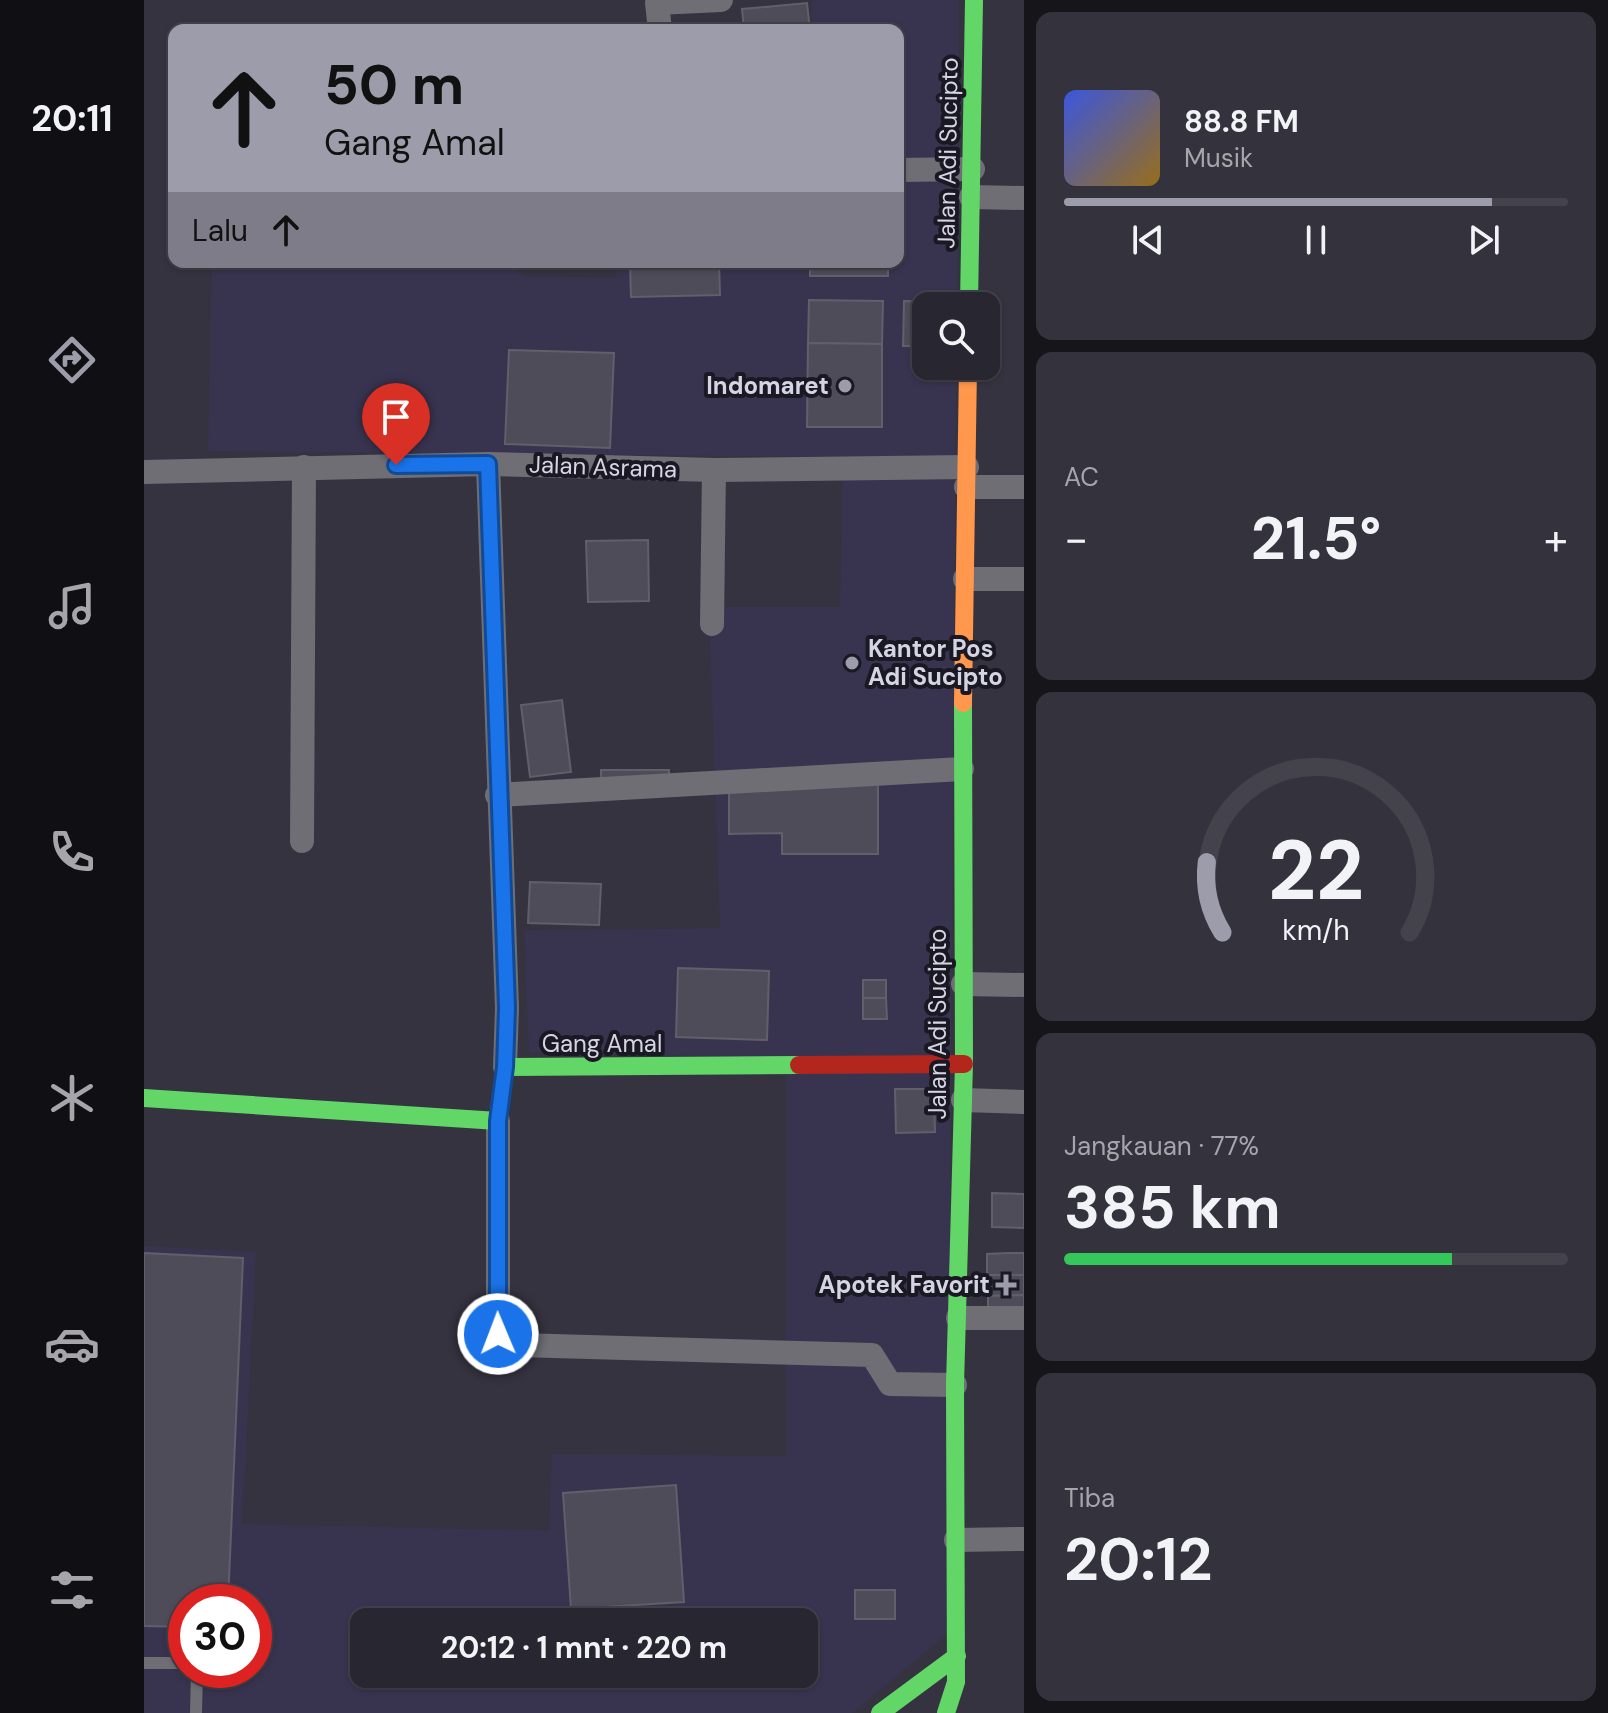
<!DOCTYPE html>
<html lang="id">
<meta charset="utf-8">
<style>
body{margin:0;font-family:"DM Sans",sans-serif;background:#34323c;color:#f1f3f6;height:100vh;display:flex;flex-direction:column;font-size:30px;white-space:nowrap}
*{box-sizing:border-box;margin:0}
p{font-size:26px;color:#a5a5ab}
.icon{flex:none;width:44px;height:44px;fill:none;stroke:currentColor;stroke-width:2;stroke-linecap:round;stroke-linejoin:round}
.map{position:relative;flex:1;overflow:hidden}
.side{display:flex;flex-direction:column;gap:12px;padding:12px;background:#16151a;width:584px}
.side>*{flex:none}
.banner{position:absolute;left:24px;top:24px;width:736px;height:244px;border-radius:16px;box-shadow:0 2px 6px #0004,0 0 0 2px #44434c;background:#9d9caa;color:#111;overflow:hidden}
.fabs{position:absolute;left:768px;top:292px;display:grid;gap:16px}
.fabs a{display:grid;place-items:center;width:88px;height:88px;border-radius:16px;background:#282630;box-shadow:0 2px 6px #0004,0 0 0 2px #44434c;font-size:40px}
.speed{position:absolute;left:24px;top:1584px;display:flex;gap:16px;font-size:40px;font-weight:700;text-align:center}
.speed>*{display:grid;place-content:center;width:104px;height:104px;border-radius:50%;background:#282630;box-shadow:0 2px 6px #0004,0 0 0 2px #44434c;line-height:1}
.speed .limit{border:12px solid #d22;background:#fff;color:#111}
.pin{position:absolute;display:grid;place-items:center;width:68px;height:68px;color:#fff;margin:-82px -34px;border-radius:50% 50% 50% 0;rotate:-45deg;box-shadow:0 0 8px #0007}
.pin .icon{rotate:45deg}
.me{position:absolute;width:88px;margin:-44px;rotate:359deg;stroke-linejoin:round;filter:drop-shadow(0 0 6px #0008)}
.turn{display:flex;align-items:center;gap:28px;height:168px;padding:0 24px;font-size:36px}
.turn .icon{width:104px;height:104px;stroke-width:2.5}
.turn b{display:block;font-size:56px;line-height:68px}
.then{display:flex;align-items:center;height:76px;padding:0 24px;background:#0003;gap:16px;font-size:30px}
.big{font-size:60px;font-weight:700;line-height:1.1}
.side .card{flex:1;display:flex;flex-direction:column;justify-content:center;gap:12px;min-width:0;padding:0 28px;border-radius:16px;background:#34323c}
.side .dial{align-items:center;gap:0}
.dial svg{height:208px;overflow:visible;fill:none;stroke:#44434c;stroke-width:7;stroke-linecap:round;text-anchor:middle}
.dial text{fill:#f1f3f6;stroke:none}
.song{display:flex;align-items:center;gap:24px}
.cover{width:96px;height:96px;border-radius:12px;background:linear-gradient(135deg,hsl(230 70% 55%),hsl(40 70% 35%))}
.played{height:8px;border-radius:4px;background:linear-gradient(90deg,#9d9caa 85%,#44434c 85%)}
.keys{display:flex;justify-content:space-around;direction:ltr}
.heat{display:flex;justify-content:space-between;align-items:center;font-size:44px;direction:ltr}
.charge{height:12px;border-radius:6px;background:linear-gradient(90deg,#34c759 77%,#44434c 0)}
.trip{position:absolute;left:206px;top:1608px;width:468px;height:80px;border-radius:16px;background:#282630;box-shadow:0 2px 6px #0004,0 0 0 2px #44434c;font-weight:700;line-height:80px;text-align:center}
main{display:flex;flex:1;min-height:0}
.dock{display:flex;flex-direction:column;width:144px;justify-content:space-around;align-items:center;background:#100f13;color:#a5a5ab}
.dock .icon{width:56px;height:56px}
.dock .current{color:#9d9caa}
.dock b{font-size:36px;color:#f1f3f6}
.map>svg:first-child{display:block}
.built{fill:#38344f;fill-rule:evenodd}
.building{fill:#4e4c59;stroke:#605f6a;stroke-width:2}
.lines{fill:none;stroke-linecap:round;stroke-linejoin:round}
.lane{stroke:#6f6e75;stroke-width:12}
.street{stroke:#6f6e75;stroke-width:24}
.fast{stroke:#63d668;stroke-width:18}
.slow{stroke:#ff974d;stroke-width:18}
.jam{stroke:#b3261e;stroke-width:18}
.route-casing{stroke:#114b97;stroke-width:20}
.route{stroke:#1a73e8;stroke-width:14}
.poi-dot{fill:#9d9caa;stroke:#191823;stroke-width:3}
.labels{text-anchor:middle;stroke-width:8;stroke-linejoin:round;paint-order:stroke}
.street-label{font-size:24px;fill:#d5d4e3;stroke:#191823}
.poi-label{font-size:24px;font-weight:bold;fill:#d5d4e3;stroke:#191823;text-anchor:end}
</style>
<main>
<nav class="dock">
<b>20:11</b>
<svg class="icon current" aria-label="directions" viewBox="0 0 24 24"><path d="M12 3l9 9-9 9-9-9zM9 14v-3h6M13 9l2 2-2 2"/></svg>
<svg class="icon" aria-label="music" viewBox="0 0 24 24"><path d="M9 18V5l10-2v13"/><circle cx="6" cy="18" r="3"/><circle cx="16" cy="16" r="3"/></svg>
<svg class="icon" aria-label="phone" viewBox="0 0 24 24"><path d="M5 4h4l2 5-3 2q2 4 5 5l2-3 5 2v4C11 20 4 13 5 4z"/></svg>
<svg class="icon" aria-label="climate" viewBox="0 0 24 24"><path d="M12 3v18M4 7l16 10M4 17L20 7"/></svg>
<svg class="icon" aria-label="car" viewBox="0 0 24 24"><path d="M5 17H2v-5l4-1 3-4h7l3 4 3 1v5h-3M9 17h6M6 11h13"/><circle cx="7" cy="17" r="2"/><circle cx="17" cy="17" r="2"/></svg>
<svg class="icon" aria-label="filters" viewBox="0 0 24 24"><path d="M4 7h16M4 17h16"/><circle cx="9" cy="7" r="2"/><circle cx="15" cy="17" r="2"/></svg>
</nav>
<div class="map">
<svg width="880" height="1713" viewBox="0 0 880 1713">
<rect width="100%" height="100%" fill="#353340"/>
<path class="built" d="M668,0H815L813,306H782V366H812L803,1634L708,1713H0V1246L112,1252L98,1524L405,1531L408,1454L642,1456V1058L385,1052L380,931L576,928L565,607H696L699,457L64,451L68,262H364L380,276L472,278L473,262H754V30H668ZM42,1602H110V1670H42ZM220,1622H660V1674H220Z"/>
<g class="building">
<polygon points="663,3 666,30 600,30 598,9"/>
<polygon points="486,262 575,262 576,295 487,297"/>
<rect x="666" y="262" width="78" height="14"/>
<polygon points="665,300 739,301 738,344 664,343"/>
<polygon points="760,301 794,302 794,306 782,306 782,346 759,346"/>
<polygon points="664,343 738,344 738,427 663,427"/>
<polygon points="365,350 470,353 466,448 361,444"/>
<polygon points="504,540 505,601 444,602 442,541"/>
<polygon points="418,700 427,772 386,777 377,705"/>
<rect x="457" y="770" width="68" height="8"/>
<polygon points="585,784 734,784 734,854 638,854 638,833 585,834"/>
<polygon points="386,882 457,884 455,925 384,923"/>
<polygon points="534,968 625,971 623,1040 532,1037"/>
<rect x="719" y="980" width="23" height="18"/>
<polygon points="719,998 742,998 743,1019 719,1019"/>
<polygon points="751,1089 790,1089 791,1132 752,1133"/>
<polygon points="848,1193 880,1194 880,1228 848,1227"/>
<polygon points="0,1253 99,1258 84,1602 42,1602 42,1627 0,1626"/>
<polygon points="864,1253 880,1253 880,1275 843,1275 843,1254"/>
<polygon points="843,1275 880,1275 880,1295 844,1296"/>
<polygon points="880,1295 880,1314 844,1315 844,1296"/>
<polygon points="532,1485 540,1602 427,1609 419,1493"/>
<rect x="711" y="1590" width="40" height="29"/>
</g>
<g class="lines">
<g class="lane">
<polyline points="0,1663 42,1663"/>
<polyline points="52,1713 53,1670"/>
</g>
<g class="street">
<polyline points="516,30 513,3 577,0"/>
<polyline points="754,170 829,169"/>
<polyline points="827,197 880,198"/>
<polyline points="344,464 363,1008 361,1067"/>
<polyline points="0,472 344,464 570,470 823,467"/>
<polyline points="822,487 880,487"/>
<polyline points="821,579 880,579"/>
<polyline points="568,624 570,470"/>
<polyline points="353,795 818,769"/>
<polyline points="158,841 160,467"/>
<polyline points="819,984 880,985"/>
<polyline points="819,1100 880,1102"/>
<polyline points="354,1121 354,1334 358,1341 375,1345 728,1355 746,1384 811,1385"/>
<polyline points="814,1318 880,1318"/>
<polyline points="812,1540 880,1539"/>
</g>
<g class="fast">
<polyline points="825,306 830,0"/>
<polyline points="0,1098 354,1121 361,1067 655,1065"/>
<polyline points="812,1681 811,1385 820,1064 819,703"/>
<polyline points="736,1713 813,1656"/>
<polyline points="802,1713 812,1682"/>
</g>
<polyline class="slow" points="819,703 824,366"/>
<polyline class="jam" points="655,1065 820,1064"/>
</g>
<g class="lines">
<defs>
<polyline id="route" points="252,465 344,464 363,1008 361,1067 354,1121 354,1334"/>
</defs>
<use href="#route" class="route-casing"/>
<use href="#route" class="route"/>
</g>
<g class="poi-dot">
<circle cx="701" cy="386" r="8"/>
<circle cx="708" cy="663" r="8"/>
<path d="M858 1273h8v8h8v8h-8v8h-8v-8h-8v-8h8z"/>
</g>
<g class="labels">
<g class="street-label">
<text transform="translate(804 153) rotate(-89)" y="8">Jalan Adi Sucipto</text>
<text transform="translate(459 467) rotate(2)" y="8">Jalan Asrama</text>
<text transform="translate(794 1024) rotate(-90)" y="8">Jalan Adi Sucipto</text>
<text x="458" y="1052">Gang Amal</text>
</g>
<g class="poi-label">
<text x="685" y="394">Indomaret</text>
<text x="724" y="657" text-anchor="start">Kantor Pos<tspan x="724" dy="28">Adi Sucipto</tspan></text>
<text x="846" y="1293">Apotek Favorit</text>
</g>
</g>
</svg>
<div class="fabs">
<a><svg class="icon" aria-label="search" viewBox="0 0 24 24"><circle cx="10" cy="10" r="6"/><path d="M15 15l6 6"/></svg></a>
</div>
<div class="speed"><div class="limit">30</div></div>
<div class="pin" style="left:252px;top:465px;background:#d93025"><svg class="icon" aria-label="arrive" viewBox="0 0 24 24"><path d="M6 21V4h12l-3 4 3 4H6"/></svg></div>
<svg class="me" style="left:354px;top:1334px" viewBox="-20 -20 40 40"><circle r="17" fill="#1a73e8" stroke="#fff" stroke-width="3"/><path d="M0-11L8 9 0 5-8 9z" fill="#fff"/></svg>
<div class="trip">20:12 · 1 mnt · 220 m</div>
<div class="banner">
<div class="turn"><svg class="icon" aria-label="ahead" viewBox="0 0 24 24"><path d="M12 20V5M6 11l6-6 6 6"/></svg><div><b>50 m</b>Gang Amal</div></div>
<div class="then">Lalu<svg class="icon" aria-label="ahead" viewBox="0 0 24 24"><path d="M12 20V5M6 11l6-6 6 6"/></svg></div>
</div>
</div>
<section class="side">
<div class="card">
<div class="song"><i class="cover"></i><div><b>88.8 FM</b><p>Musik</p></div></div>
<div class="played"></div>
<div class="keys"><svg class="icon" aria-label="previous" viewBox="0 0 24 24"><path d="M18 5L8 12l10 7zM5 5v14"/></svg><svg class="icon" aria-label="pause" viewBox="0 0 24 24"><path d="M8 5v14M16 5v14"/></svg><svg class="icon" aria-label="next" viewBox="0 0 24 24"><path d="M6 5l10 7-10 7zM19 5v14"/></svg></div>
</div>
<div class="card"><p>AC</p>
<div class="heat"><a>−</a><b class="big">21.5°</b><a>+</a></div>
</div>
<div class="card dial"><svg viewBox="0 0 100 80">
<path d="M14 69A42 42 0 1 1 86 69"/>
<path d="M14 69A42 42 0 0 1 8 42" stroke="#9d9caa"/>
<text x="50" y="56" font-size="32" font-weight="700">22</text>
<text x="50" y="72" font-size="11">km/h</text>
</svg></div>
<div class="card"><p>Jangkauan · 77%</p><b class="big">385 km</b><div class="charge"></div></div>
<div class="card"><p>Tiba</p><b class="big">20:12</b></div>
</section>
</main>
